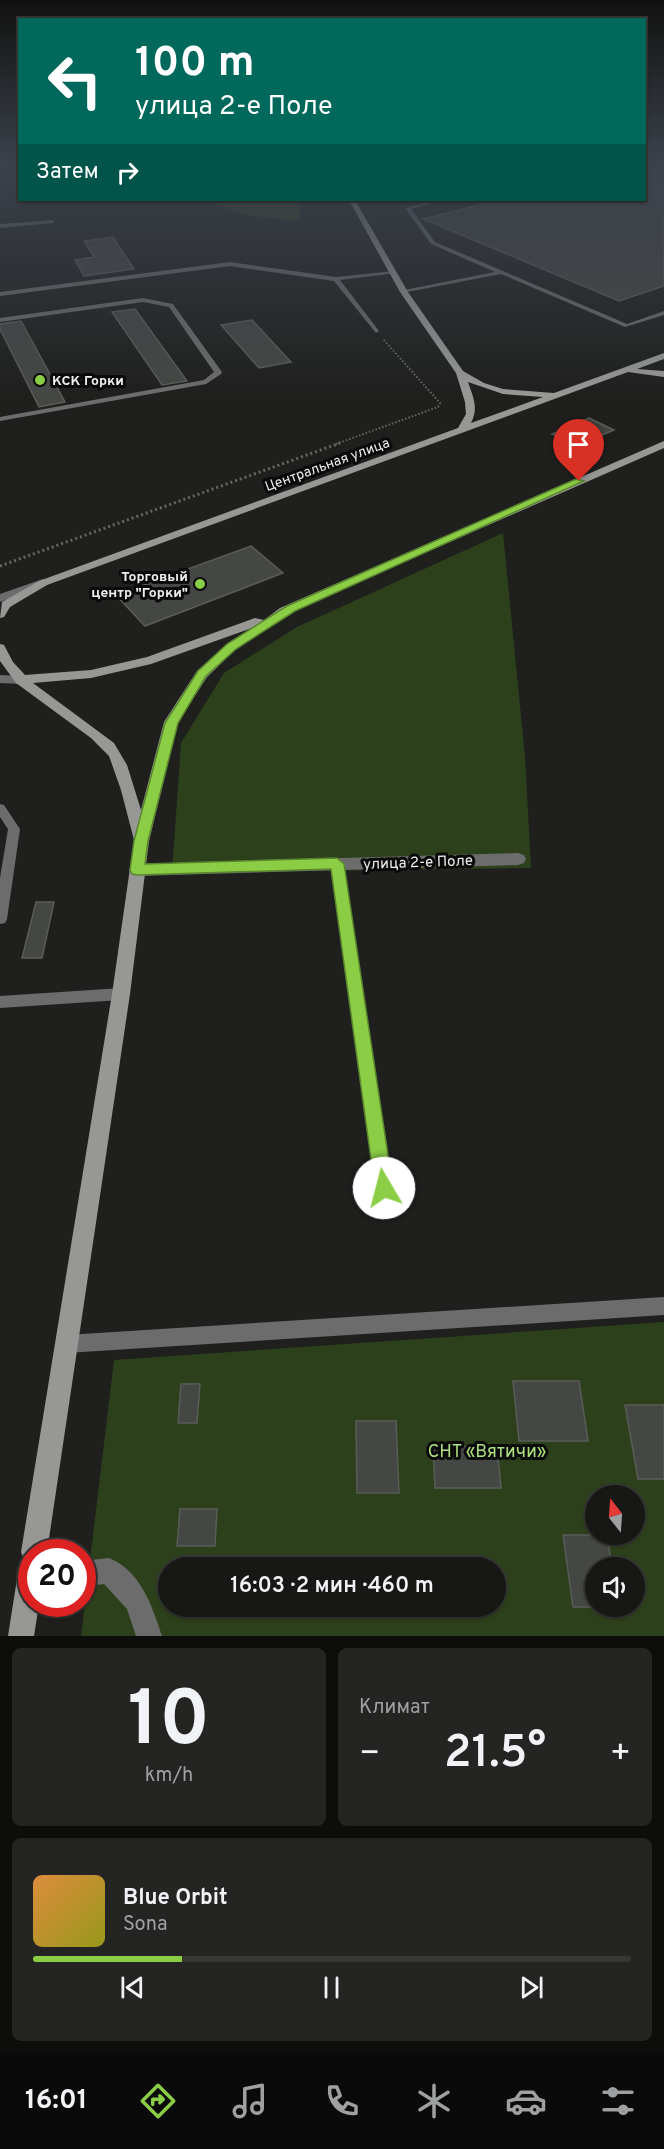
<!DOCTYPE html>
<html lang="ru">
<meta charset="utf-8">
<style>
body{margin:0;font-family:Overpass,sans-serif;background:#242523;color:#f1f3f6;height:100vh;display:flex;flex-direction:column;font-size:22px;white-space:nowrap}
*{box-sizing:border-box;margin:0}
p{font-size:20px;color:#9ea0a1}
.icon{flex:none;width:33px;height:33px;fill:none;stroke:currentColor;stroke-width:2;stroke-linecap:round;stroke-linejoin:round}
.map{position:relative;height:1636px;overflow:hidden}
.side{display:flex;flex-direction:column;gap:12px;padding:12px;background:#0d0d0c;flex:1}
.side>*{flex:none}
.top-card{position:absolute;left:18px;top:18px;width:628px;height:183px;border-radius:0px;box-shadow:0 2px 4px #0004,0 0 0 2px #363735;background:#00695c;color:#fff;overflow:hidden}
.needle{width:39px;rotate:343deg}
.fabs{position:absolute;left:585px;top:1485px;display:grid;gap:12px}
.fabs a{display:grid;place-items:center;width:60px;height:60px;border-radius:50%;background:#171816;box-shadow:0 2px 4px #0004,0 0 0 2px #363735;font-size:30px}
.speed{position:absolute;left:18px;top:1539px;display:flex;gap:12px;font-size:30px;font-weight:700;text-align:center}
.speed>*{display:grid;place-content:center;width:78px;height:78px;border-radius:50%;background:#171816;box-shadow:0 2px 4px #0004,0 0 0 2px #363735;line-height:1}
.speed .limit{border:9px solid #d22;background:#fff;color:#111}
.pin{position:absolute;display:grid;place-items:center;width:51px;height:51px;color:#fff;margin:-62px -26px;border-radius:50% 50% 50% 0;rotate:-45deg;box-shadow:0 0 6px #0007}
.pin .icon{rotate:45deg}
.me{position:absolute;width:66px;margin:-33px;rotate:352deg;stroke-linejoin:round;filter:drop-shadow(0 0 4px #0008)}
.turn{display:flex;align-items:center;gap:21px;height:126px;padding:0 18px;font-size:27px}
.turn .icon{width:78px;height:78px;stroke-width:2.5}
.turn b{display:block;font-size:42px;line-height:51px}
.then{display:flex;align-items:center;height:57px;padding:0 18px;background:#0003;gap:12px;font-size:22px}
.big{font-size:45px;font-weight:600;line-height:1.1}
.side .widget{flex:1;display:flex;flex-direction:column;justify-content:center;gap:9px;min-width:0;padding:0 21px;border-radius:9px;background:#242523}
.side .dial{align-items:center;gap:0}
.dial b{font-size:78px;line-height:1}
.song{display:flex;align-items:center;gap:18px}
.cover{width:72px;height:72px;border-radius:9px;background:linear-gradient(135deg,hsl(30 70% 55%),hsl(60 70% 35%))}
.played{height:6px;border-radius:3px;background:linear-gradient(90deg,#8bce46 25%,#363735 25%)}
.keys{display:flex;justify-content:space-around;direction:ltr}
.heat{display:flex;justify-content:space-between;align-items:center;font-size:33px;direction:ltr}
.side .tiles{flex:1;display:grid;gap:12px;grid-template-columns:1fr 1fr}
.widget:last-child{grid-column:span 2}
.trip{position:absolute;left:158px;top:1557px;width:348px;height:60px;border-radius:30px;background:#171816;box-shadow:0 2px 4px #0004,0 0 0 2px #363735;font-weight:600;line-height:60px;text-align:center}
.tab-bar{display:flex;height:96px;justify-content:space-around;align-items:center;background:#090a09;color:#9ea0a1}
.tab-bar .icon{width:42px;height:42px}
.tab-bar .selected{color:#8bce46}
.tab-bar b{font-size:27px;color:#f1f3f6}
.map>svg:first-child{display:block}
.green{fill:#2d401c;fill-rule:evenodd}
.building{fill:#454744;stroke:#5a5c58;stroke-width:1.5}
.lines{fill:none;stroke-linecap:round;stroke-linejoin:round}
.path-far1{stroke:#666765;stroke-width:2;stroke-dasharray:1.5 2;stroke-linecap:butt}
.path{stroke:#666765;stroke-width:3;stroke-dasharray:2 3;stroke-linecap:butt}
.lane{fill:#6b6c6b;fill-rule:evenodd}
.street{fill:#6b6c6b;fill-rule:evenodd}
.secondary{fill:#979896;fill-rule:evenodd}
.route{fill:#8bce46;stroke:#5a862e;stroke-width:1.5}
.poi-dot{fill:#8bce46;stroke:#090a09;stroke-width:2}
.labels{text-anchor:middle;stroke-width:6;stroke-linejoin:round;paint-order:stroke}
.far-poi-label{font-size:14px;font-weight:bold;fill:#eeefed;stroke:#090a09;text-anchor:start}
.far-street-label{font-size:14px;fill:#eeefed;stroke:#090a09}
.street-label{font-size:15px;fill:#eeefed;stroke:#090a09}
.near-park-label{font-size:18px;fill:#ade082;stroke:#090a09}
</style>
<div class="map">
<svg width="664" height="1636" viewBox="0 0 664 1636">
<rect width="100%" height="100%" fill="#1f201e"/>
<g class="green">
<polygon points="203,200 297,200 301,221 251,216"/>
<polygon points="503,533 525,757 531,868 172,873 181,743 224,673 297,627"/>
<path d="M664,1322V1636H81L114,1360ZM596,1496H634V1534H596ZM168,1568H495V1606H168ZM596,1568H634V1606H596Z"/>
</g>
<g class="building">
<polygon points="645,165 664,165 664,286 619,301 423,219 500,200 645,200"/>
<polygon points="113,237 134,269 84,276 75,260 94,257 84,241"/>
<polygon points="135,309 187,381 162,385 112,312"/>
<polygon points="252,320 291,362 259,368 221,325"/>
<polygon points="21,321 38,352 65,402 39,407 0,329 0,324"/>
<polygon points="589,418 614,430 577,446 552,434"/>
<polygon points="251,546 283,573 145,626 116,595"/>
<polygon points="36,902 54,902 42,958 22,958"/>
<polygon points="513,1381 579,1381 588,1441 519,1441"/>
<polygon points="181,1384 200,1384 197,1423 178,1423"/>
<polygon points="625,1405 664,1405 664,1479 638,1479"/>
<polygon points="356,1421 396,1421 399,1493 357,1493"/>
<polygon points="497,1446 501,1488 435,1488 433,1447"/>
<polygon points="180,1509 217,1509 215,1546 177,1546"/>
<polygon points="563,1535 607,1535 612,1568 596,1568 596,1607 573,1607"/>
</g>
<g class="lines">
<polyline class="path-far1" points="336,444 438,407 440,403 383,339"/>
<polyline class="path" points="0,566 340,443"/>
<g class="lane">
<polygon points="436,200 443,200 411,209 435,242 627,324 664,311 664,315 625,327 501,274 402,293 402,291 404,290 495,272 431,244 405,208"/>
<polygon points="55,220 53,223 0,228 0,224"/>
<polygon points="230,262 336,277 394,271 397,273 340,280 379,331 376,333 334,281 230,266 0,296 0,292"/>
<polygon points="143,298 173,304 222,372 221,374 206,384 0,421 0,417 204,380 214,372 169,307 143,302 0,322 0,318"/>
<polygon points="0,804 4,805 20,829 7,919 5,923 0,924 0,878 8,829 0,817"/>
<polygon points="337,859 341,861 343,864 392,1188 390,1194 384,1196 378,1194 376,1188 331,864 333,861"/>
<polygon points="121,988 126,990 128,994 126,998 121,1000 0,1008 0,996"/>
<polygon points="664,1297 664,1315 66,1353 60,1350 57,1344 60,1338 66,1335"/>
</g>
<g class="street">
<polygon points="43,579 49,583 47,585 0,602 0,594"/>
<polygon points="0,675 21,676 28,680 21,684 0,683"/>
<polygon points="518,853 524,855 526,859 524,863 518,865 137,876 131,874 129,870 131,866 137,864"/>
<path d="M109,1558C141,1571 152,1606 162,1636H136L127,1609L104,1584L82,1587V1561Z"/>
</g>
<g class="secondary">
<path d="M349,200H355L408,292L463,371L484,383L503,389L554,393L664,353V359L637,369L664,371V377L628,372L47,585L10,607L4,617L0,618L2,602L39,581L458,428L466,414L465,402L456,373L400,292ZM468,382L503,394L543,397L471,423C479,408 473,397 468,382Z"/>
<path d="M664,441V448L295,610L235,650L207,677L178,722L149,841L130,994L47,1552H32V1604H39L34,1636H8L19,1566L23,1557L21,1552L112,994L134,840L121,790L109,756L91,738L16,683L0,661V644L4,645L13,662L25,675L91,670L147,657L255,618L264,620L280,608ZM252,628L227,644L197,671L164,722L141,810L127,765L114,743L33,683L91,678L151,664Z"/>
</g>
</g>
<linearGradient id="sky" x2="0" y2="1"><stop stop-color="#111210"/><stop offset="0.42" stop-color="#3c424c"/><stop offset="1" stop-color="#3c424c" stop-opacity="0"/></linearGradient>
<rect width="664" height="394" fill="url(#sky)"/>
<polygon class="route" points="576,479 584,481 295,611 236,649 206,676 178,723 148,841 145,864 337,858 344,864 393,1188 391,1194 384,1197 378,1194 375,1188 331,869 137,875 132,874 130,870 134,841 165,723 198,671 227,644 287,606"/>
<g class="poi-dot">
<circle cx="40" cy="380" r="6"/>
<circle cx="200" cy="584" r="6"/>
</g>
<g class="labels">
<g class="far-poi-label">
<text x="52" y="385">КСК Горки</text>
<text x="188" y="581" text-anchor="end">Торговый<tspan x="188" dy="16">центр "Горки"</tspan></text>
</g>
<g class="far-street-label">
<text transform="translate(327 464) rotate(-20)" y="5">Центральная улица</text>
</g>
<g class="street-label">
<text transform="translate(418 862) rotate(-2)" y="5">улица 2-е Поле</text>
</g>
<g class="near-park-label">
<text x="487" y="1457">СНТ «Вятичи»</text>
</g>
</g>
</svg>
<div class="fabs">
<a><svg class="needle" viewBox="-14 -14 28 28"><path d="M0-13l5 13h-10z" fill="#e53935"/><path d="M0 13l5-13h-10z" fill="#9ea0a1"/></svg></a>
<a><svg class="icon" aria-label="sound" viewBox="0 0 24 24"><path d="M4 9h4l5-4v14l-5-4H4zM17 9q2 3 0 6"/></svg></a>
</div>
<div class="speed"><div class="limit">20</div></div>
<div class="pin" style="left:579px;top:481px;background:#d93025"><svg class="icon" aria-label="arrive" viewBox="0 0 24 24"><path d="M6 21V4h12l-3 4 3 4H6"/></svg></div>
<svg class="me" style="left:384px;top:1188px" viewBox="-20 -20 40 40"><circle r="19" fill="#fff"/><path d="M0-13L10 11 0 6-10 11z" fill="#8bce46"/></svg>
<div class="trip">16:03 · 2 мин · 460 m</div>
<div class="top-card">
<div class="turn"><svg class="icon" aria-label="left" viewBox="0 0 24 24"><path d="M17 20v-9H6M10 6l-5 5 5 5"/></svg><div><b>100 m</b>улица 2-е Поле</div></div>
<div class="then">Затем<svg class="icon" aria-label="right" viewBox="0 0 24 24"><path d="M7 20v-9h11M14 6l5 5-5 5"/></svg></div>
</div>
</div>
<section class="side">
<div class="tiles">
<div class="widget dial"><b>10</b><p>km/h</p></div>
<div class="widget"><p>Климат</p>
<div class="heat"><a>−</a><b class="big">21.5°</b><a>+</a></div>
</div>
<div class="widget">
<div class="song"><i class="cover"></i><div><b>Blue Orbit</b><p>Sona</p></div></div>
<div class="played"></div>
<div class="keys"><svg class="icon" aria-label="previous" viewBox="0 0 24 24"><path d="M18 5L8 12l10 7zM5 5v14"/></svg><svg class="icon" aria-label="pause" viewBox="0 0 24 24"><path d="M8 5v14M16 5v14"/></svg><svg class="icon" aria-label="next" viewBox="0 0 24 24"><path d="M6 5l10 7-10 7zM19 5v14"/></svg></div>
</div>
</div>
</section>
<nav class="tab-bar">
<b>16:01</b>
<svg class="icon selected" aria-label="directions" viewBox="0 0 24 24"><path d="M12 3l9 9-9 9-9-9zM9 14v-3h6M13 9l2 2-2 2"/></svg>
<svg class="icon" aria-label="music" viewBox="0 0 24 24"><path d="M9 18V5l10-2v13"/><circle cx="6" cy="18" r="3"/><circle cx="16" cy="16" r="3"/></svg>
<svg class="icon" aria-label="phone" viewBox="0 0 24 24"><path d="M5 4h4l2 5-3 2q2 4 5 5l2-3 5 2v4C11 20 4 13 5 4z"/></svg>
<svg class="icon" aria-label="climate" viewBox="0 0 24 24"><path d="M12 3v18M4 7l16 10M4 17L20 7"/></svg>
<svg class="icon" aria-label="car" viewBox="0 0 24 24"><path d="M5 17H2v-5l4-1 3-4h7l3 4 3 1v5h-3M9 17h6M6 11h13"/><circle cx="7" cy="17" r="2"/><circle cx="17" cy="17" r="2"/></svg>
<svg class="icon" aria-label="filters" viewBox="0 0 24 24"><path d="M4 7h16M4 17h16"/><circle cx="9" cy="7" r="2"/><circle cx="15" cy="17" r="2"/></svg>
</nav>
